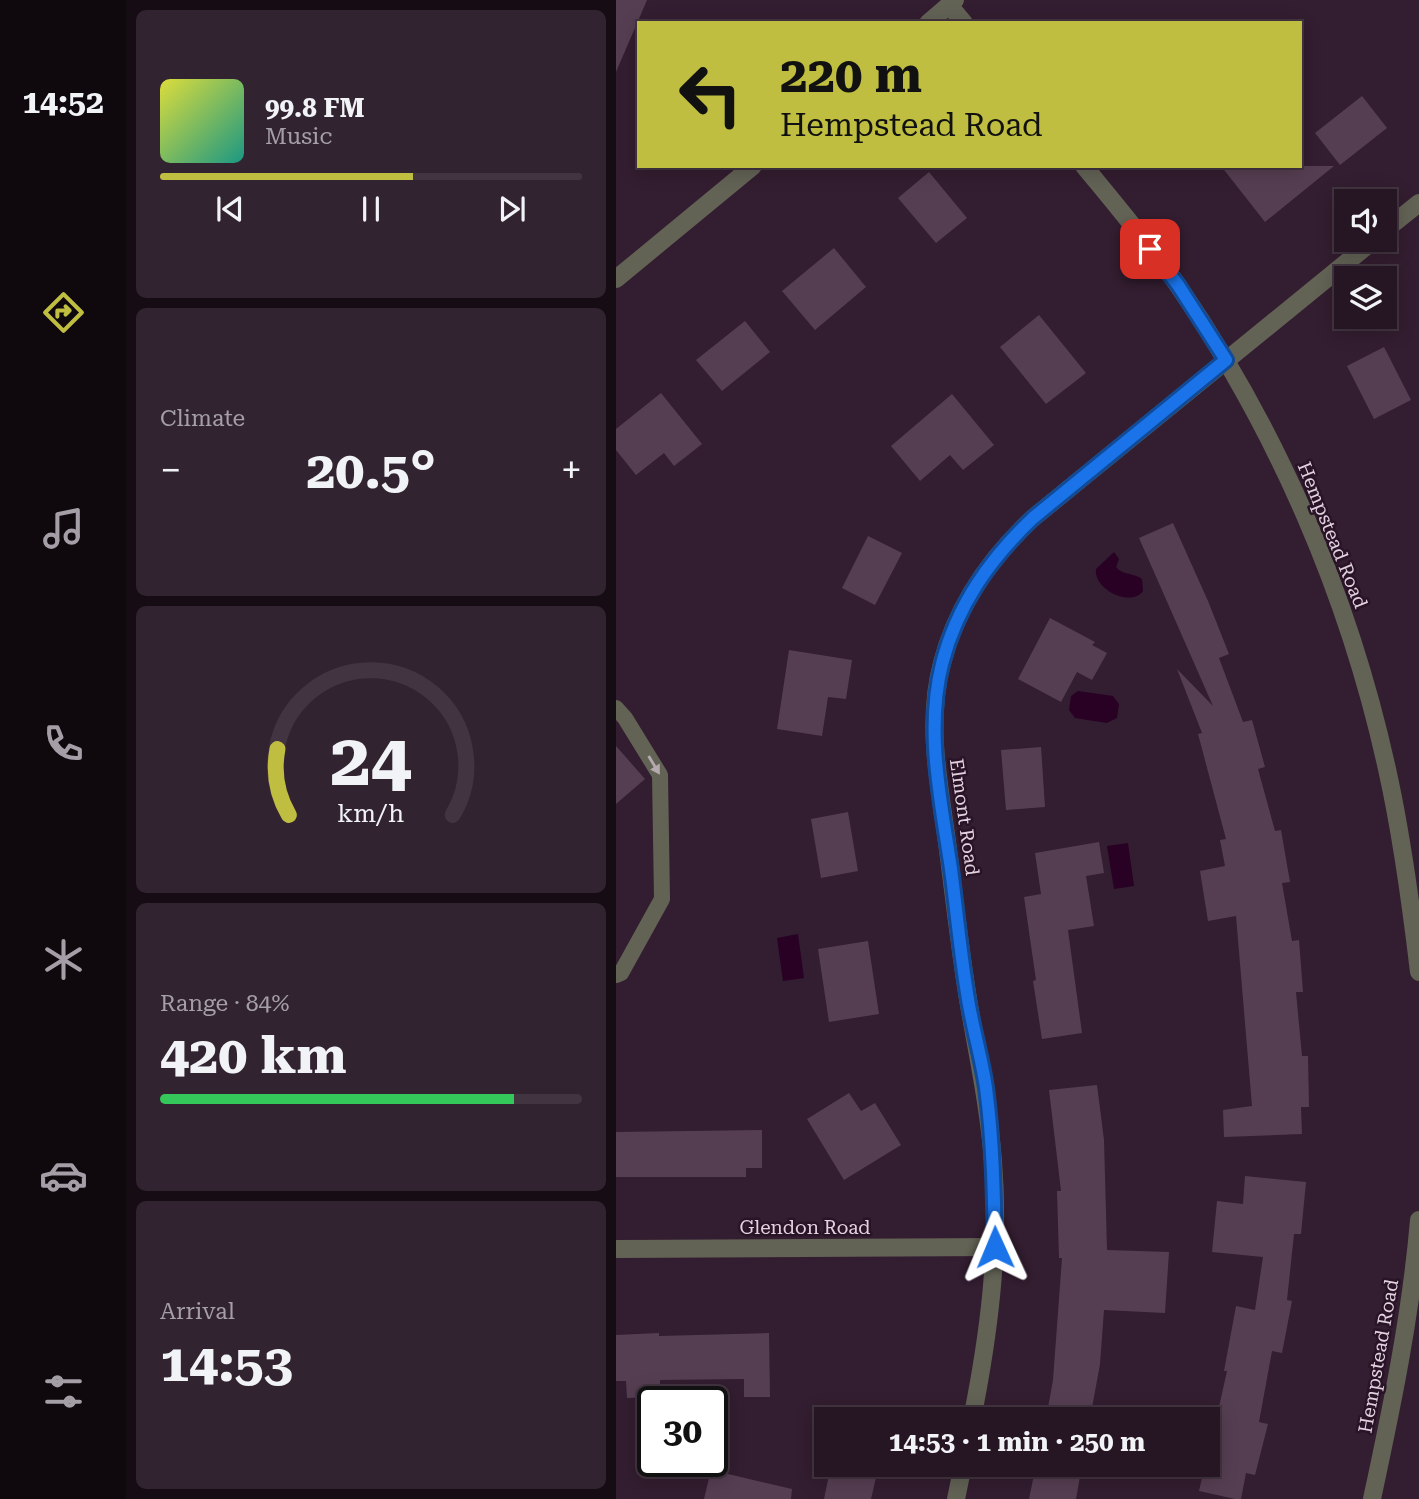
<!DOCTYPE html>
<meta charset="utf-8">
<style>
body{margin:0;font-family:"Roboto Serif",serif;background:#322331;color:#f1f3f6;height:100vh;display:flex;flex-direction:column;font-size:26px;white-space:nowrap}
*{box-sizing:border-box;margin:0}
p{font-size:23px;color:#a49fa6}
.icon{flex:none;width:38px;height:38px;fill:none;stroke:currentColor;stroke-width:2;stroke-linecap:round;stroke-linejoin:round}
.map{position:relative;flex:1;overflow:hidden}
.drawer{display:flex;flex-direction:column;gap:10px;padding:10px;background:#150c14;width:490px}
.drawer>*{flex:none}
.top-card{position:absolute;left:21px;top:21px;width:665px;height:147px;border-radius:0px;box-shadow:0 4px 18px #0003,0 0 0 2px #423541;background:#bfbe41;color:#111;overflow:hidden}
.controls{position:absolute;left:718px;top:189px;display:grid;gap:14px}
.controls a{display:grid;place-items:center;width:63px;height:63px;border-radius:0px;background:#261624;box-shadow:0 4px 18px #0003,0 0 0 2px #423541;font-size:35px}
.speed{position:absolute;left:21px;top:1386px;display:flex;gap:14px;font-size:35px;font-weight:700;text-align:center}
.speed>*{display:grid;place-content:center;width:91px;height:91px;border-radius:50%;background:#261624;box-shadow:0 4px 18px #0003,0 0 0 2px #423541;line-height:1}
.speed .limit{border:4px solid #111;border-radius:10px;background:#fff;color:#111}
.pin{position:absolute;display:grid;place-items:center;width:60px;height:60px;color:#fff;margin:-30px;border-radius:14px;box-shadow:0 4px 10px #0006}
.me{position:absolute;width:77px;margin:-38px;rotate:359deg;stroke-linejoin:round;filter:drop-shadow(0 0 5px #0008)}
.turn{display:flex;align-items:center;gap:24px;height:147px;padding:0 28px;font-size:32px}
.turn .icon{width:91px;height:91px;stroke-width:2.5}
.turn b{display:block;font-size:49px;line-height:60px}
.big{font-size:52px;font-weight:700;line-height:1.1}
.drawer .widget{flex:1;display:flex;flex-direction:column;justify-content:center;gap:10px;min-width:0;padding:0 24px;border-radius:10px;background:#322331}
.drawer .dial{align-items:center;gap:0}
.dial svg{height:182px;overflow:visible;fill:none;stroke:#423541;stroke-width:7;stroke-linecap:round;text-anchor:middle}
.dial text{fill:#f1f3f6;stroke:none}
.song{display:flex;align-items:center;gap:21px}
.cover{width:84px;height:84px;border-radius:10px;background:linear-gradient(135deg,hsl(60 70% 55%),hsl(170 70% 35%))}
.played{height:7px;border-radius:4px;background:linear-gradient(90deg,#bfbe41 60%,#423541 60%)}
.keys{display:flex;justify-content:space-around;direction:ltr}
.heat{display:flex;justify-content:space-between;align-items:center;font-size:38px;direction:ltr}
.charge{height:10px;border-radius:5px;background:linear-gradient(90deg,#34c759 84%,#423541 0)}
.trip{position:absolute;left:198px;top:1407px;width:406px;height:70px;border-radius:0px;background:#261624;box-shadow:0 4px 18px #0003,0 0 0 2px #423541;font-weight:700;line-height:70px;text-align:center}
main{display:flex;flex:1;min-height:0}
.menu{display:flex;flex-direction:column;width:126px;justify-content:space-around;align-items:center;background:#0f090e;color:#a49fa6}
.menu .icon{width:49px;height:49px}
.menu .current{color:#bfbe41}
.menu b{font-size:32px;color:#f1f3f6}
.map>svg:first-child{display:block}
.water{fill:#280125}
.building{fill:#563e52}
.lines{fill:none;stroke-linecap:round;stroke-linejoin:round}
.service{stroke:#626255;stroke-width:16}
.minor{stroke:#626255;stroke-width:18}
.tertiary{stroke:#626255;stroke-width:18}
.oneway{fill:#b5abaf}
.route-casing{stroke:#114b97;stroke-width:18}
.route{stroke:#1a73e8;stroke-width:12}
.labels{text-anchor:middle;stroke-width:5;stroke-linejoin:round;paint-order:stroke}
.street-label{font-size:19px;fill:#e2d2df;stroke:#291326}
</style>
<main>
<nav class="menu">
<b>14:52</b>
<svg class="icon current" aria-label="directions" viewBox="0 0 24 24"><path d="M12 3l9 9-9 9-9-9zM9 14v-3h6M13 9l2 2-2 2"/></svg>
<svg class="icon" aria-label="music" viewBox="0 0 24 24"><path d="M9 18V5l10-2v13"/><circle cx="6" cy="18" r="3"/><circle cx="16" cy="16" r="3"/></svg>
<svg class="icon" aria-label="phone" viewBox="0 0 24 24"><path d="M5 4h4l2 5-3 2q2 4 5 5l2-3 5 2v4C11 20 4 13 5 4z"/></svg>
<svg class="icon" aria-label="climate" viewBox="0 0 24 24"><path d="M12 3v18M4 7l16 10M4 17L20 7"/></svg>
<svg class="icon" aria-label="car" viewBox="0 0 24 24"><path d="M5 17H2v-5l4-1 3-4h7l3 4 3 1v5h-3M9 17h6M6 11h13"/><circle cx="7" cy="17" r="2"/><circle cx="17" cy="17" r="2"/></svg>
<svg class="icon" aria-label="filters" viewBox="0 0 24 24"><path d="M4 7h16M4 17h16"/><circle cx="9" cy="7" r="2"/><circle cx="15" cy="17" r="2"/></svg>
</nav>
<section class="drawer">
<div class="widget">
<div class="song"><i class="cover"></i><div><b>99.8 FM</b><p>Music</p></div></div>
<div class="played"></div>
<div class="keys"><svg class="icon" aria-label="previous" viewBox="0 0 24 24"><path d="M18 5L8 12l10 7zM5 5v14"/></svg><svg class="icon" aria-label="pause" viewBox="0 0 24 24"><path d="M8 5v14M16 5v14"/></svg><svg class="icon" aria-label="next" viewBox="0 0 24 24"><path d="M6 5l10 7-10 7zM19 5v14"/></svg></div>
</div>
<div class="widget"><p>Climate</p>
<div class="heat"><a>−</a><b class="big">20.5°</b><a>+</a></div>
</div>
<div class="widget dial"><svg viewBox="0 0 100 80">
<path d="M14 69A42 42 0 1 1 86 69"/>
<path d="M14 69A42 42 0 0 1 9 40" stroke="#bfbe41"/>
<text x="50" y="56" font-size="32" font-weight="700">24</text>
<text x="50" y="72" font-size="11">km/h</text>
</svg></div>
<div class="widget"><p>Range · 84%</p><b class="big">420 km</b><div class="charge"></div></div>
<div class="widget"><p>Arrival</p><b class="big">14:53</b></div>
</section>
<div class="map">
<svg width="803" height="1499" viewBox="0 0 803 1499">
<rect width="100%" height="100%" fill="#331d30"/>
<g class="water">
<path d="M498,552L503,559L500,567C506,575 518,573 526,579L527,591C515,608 477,589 480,569Z"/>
<polygon points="462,691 497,696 503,704 501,718 491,723 459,718 453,710 455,696"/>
<polygon points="512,843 518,886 498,889 491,846"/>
<polygon points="182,934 188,978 167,981 161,938"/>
</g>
<g class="building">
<polygon points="0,0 31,0 0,72"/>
<polygon points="746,96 771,128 724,165 699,133"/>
<polygon points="605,166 718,166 649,222"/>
<polygon points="313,172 351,218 320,243 282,198"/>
<polygon points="218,248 250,287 199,330 166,291"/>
<polygon points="423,315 470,373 430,404 384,347"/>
<polygon points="129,321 154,352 106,391 80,360"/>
<polygon points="768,347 795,400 758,419 731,366"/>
<polygon points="45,393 86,444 58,466 48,453 20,475 0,450 0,429"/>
<polygon points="336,394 378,445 347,470 334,455 304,481 275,446"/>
<polygon points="557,523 592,601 613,654 603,658 627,722 636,720 649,767 642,769 659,831 665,830 674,882 666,883 676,941 683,940 687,992 680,992 686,1056 692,1056 693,1107 685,1107 686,1134 608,1137 607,1110 636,1106 620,916 592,921 584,871 609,866 604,840 610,839 582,734 586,733 561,669 597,706 523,538"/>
<polygon points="252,536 286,553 259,605 226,588"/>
<polygon points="434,618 479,642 476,645 491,653 476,680 461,672 445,702 402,679"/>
<polygon points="173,650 236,660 230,699 212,697 206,736 161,729"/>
<polygon points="0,746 29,779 0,804"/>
<polygon points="425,747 429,807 390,810 385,750"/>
<polygon points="232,812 242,871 205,878 195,819"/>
<polygon points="483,842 488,873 470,876 478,926 452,930 466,1033 426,1039 417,981 420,980 408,897 425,894 419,853"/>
<polygon points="252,941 263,1014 213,1022 202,949"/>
<polygon points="481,1085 488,1140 491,1250 553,1252 549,1313 488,1310 484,1364 474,1419 430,1419 437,1380 446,1258 443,1258 441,1191 445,1191 433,1090"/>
<polygon points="233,1093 245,1111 259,1103 285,1145 228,1180 191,1119"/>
<polygon points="146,1130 146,1168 130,1168 130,1177 0,1177 0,1132"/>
<polygon points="629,1176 690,1182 685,1234 678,1234 671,1300 676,1301 666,1353 656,1351 643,1422 652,1424 639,1475 630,1473 625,1499 619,1499 583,1491 589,1465 592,1465 592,1456 611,1371 608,1371 620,1306 639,1310 647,1257 596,1252 601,1201 627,1204"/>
<polygon points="43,1333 43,1336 153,1333 154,1397 128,1397 128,1379 44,1380 44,1397 11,1398 10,1381 0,1381 0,1335"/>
<polygon points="215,1465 263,1465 255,1499 208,1499"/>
<polygon points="420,1465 466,1465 460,1499 413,1499"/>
<polygon points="95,1470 176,1489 175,1499 88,1499"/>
</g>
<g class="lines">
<polyline class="service" points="0,708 9,718 44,775 46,899 5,973 0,975"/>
<g class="minor">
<polyline points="333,5 348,23"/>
<path d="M468,166C500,205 534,245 563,287C662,432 733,596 771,769C786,836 795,904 803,972"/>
<polyline points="768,231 803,203"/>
<polyline points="0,1249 379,1247"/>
<path d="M356,1419C373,1334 384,1249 377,1162C373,1108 362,1057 353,1005C344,951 338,896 331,842C323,783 310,723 326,663C341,605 374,558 417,518L758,240"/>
<polyline points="340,1499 347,1465"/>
<path d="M756,1499C776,1406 795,1315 803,1220"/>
</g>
<g class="tertiary">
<polyline points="312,23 339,0"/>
<polyline points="0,279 137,166"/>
</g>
</g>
<defs><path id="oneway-solid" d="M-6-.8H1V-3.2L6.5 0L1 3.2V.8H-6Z" transform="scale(1.75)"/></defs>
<use class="oneway" href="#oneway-solid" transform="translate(38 765) rotate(59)"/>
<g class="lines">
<defs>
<path id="route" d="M379,1247C378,1194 377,1141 370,1088C366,1060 358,1033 353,1005C345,960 341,914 335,869C325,801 309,731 326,664C341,605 374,559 417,518L610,360L562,285L534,249"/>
</defs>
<use href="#route" class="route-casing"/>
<use href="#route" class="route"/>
</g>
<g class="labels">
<g class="street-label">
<text transform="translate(717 535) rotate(68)" y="7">Hempstead Road</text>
<text transform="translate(349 817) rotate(82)" y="7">Elmont Road</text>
<text x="189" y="1234">Glendon Road</text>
<text transform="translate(762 1356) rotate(-80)" y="7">Hempstead Road</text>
</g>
</g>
</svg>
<div class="controls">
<a><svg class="icon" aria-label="sound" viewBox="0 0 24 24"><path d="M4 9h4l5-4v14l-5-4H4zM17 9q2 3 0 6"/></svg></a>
<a><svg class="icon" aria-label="layers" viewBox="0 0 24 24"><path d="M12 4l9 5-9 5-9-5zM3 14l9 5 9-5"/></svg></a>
</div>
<div class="speed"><div class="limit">30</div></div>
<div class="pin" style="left:534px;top:249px;background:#d93025"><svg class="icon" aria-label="arrive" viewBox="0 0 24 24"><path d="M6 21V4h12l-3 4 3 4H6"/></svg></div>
<svg class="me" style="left:379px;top:1247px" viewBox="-20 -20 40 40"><path d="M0-17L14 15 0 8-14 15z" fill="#1a73e8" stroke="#fff" stroke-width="4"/></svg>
<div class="trip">14:53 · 1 min · 250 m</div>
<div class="top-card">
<div class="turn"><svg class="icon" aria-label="left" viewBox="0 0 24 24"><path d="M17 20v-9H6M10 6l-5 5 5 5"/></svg><div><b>220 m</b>Hempstead Road</div></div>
</div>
</div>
</main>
